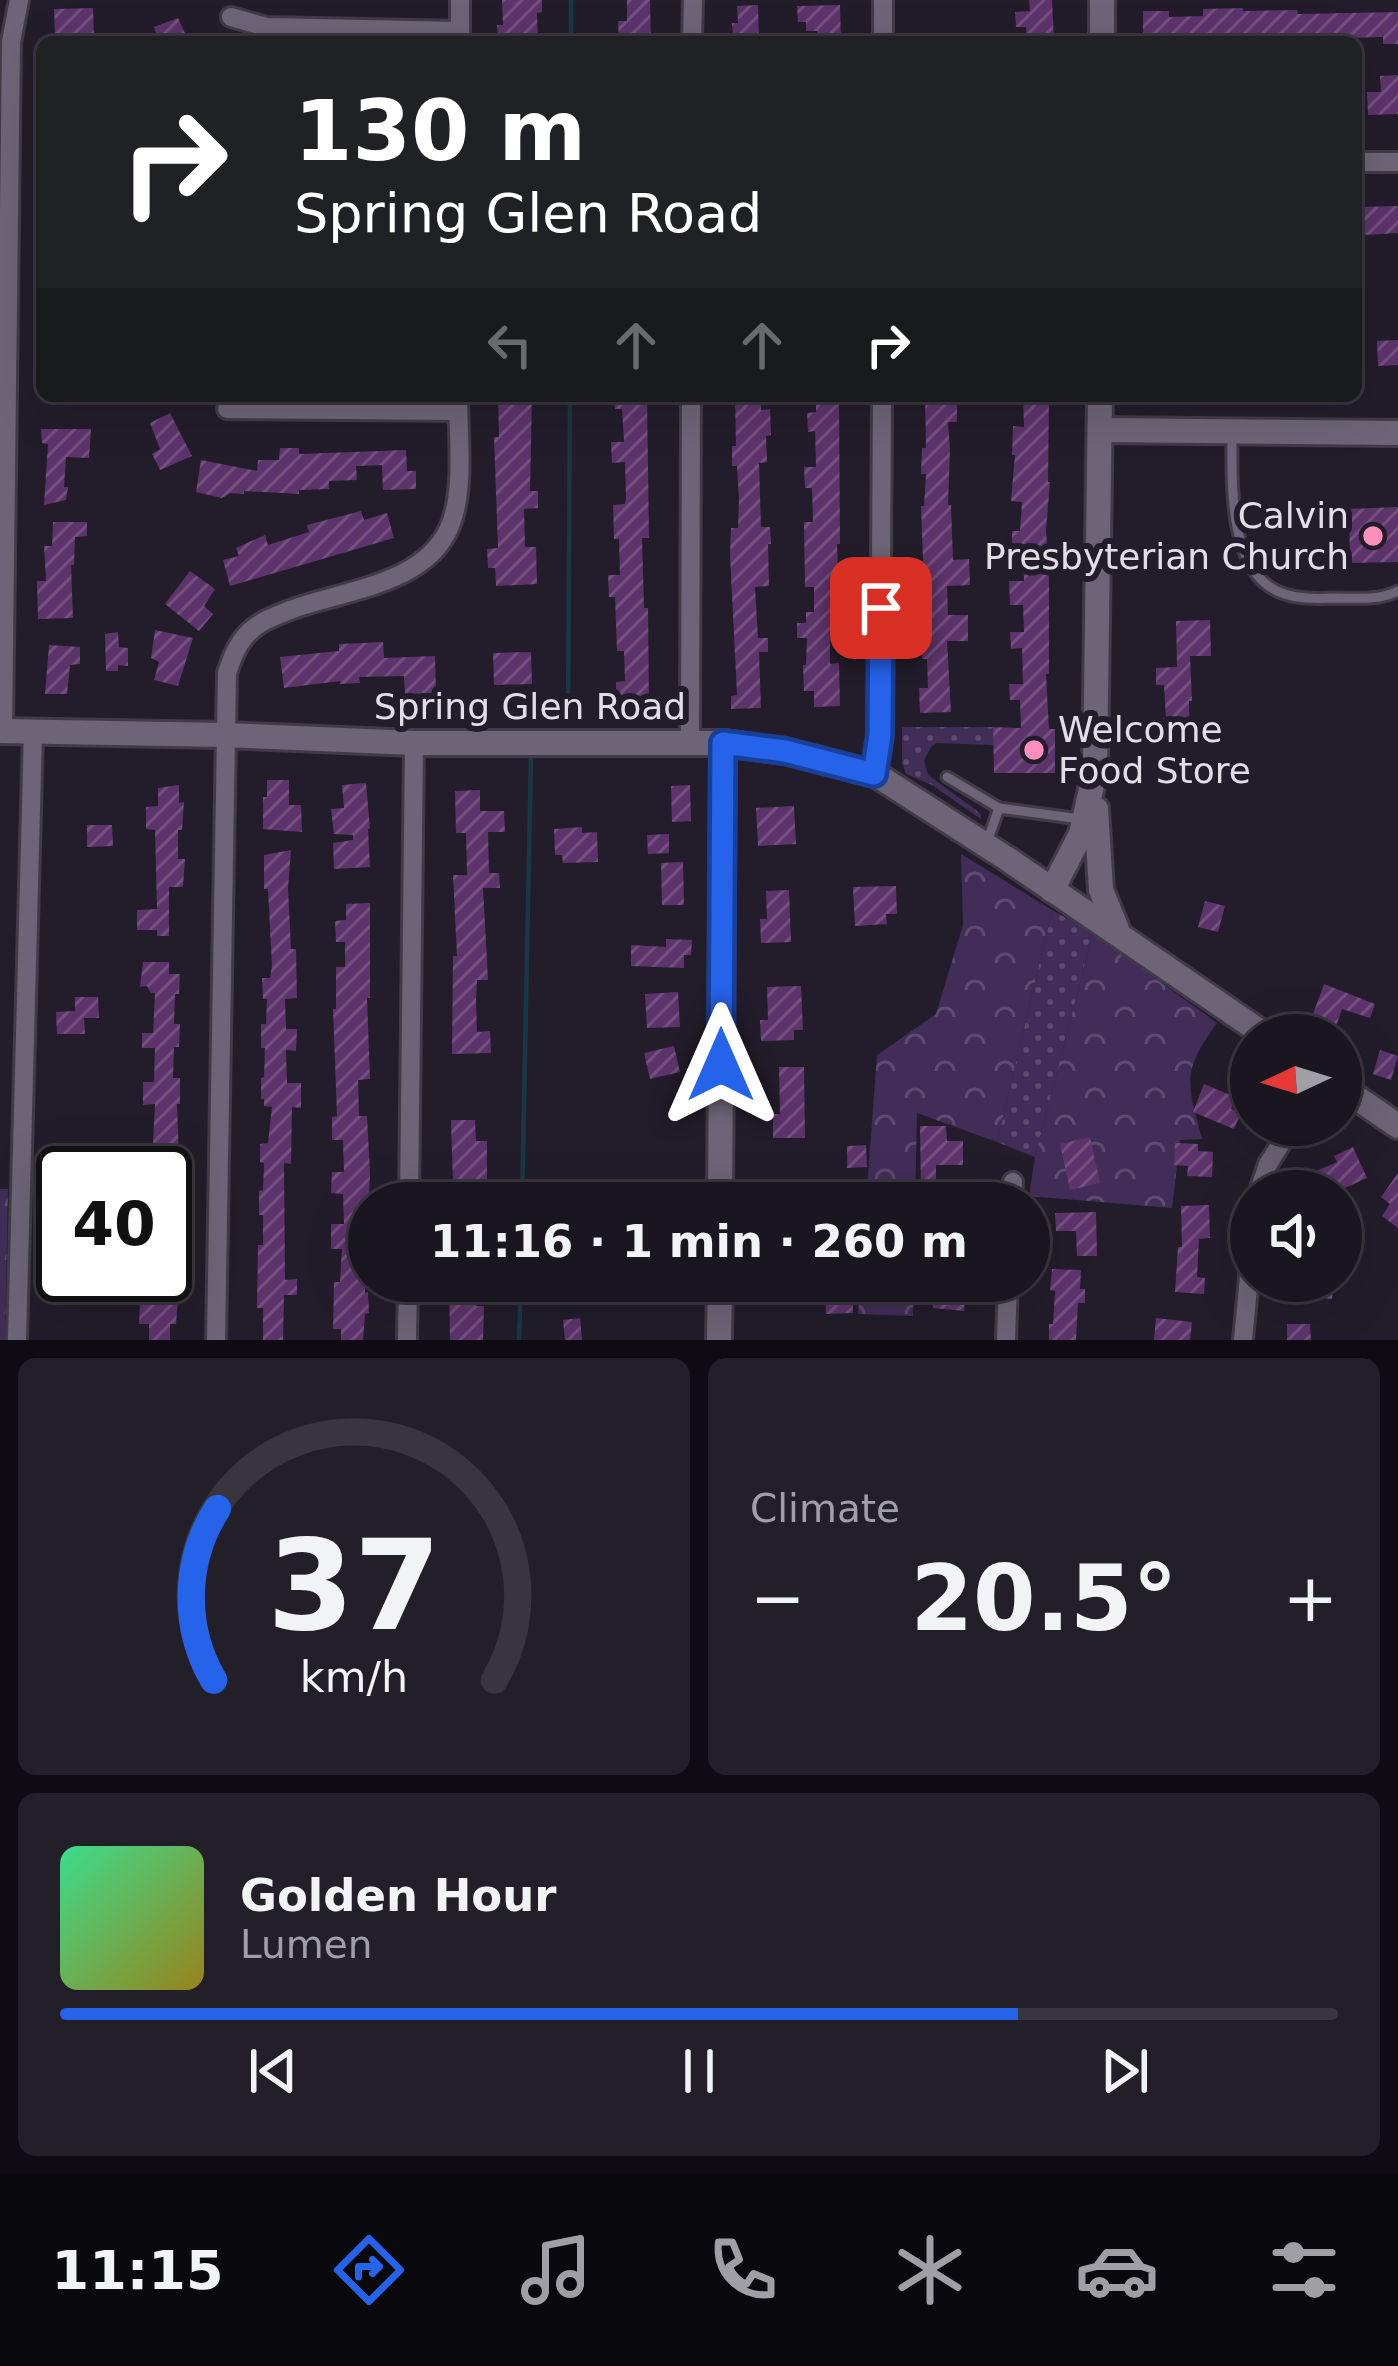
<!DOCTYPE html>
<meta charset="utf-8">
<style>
body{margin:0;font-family:"DejaVu Sans",sans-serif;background:#231f29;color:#f1f3f6;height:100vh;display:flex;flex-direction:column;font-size:45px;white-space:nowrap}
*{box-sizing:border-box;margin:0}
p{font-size:39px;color:#9f9fa5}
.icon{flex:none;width:66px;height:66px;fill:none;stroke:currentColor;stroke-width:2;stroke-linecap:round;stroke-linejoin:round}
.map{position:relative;height:1340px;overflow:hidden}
.sheet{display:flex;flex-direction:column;gap:18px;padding:18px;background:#0e0c12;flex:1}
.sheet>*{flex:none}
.top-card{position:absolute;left:36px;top:36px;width:1326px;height:366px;border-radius:18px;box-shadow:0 12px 48px #0002,0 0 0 3px #38353e;background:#202124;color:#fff;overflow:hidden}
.needle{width:78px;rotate:266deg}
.tools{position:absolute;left:1230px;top:1014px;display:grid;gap:24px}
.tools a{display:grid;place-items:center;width:132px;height:132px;border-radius:50%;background:#1a1620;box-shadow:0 12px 48px #0002,0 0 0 3px #38353e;font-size:60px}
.speed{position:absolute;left:36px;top:1146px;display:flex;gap:24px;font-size:60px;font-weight:700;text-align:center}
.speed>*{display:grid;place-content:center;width:156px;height:156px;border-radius:50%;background:#1a1620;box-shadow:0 12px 48px #0002,0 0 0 3px #38353e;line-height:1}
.speed .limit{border:6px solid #111;border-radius:18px;background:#fff;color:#111}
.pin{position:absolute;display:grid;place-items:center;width:102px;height:102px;color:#fff;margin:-51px;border-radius:24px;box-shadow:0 6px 18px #0006}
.me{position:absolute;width:132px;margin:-66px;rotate:0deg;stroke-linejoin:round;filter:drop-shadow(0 0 9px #0008)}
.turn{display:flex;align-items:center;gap:42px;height:252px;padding:0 60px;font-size:54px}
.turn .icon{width:156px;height:156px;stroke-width:2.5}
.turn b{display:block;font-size:84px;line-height:102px}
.lanes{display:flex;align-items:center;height:114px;padding:0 60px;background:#0003;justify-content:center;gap:60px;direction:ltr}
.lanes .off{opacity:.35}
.big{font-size:90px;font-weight:700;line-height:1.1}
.sheet .tile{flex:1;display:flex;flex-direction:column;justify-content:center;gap:18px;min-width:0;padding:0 42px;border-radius:18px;background:#231f29}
.sheet .dial{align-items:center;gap:0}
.dial svg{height:312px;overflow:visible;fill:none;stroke:#38353e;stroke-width:7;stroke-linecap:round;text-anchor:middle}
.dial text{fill:#f1f3f6;stroke:none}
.song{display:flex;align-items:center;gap:36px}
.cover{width:144px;height:144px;border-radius:18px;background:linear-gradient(135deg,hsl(150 70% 55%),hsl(50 70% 35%))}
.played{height:12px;border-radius:6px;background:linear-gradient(90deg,#2563eb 75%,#38353e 75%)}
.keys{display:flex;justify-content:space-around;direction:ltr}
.heat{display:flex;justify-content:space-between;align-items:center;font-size:66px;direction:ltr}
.sheet .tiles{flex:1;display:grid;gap:18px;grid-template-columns:1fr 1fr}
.tile:last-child{grid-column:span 2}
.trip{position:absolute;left:348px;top:1182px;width:702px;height:120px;border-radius:60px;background:#1a1620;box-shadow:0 12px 48px #0002,0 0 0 3px #38353e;font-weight:700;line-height:120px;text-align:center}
.dock{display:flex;height:192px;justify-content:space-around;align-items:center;background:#0a090d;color:#9f9fa5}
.dock .icon{width:84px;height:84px}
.dock .current{color:#2563eb}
.dock b{font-size:54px;color:#f1f3f6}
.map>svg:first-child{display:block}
.grass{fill:url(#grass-dots)}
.forest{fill:url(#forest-crowns)}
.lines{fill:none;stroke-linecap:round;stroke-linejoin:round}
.stream{stroke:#183941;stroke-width:4.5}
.building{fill:url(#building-hatch)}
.service-casing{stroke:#403b47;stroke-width:15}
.minor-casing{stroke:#403b47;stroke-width:24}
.tertiary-casing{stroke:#403b47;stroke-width:30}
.service{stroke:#6d6577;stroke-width:9}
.minor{stroke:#6d6577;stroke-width:18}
.tertiary{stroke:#6d6577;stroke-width:24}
.route-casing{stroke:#184099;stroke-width:30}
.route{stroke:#2563eb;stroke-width:21}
.poi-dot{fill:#fe8ebe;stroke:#231d2b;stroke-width:4.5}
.labels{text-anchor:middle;stroke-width:12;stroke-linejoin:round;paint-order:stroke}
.poi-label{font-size:36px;fill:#e2dee8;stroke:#231d2b;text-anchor:end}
.street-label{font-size:36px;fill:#e2dee8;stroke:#231d2b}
</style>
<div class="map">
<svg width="1398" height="1340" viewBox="0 0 1398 1340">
<defs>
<pattern id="grass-dots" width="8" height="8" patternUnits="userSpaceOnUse" patternTransform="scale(3)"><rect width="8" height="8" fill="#422d58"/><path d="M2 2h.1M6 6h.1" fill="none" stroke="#5d4b70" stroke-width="1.8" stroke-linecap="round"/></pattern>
<pattern id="forest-crowns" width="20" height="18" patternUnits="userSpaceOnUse" patternTransform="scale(3)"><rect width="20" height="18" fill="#422d58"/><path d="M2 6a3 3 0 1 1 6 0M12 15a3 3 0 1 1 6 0" fill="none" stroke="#5d4b70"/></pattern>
<pattern id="building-hatch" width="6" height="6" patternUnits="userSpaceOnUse" patternTransform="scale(3)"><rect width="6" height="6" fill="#5d336b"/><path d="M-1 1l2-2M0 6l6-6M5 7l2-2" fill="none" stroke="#745080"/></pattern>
</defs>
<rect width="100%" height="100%" fill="#231d2b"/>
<g class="grass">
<polygon points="902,727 993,727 994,745 936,743 931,747 924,760 928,775 976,810 981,815 981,819 932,785 906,774 902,763"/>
<polygon points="1052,910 1093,933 1035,1157 997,1142"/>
</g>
<g class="forest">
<polygon points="961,854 1052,910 997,1142 917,1113 915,1203 866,1203 877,1055 936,1014 963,925"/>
<path d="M1093,933L1217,1023C1181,1073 1187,1081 1202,1139L1180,1140L1172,1208L1029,1196L1035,1157Z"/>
<polygon points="0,1189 8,1189 5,1340 0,1340"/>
<polygon points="860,1281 914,1281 913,1316 858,1314"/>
</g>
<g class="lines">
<g class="stream">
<polyline points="571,42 571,0"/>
<polyline points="568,715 570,396"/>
<polyline points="522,1203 531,755"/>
<polyline points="519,1340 521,1281"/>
</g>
</g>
<g class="building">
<polygon points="502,0 542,0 542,12 537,13 538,42 498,42 497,25 503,25"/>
<polygon points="627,0 650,0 651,42 619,42 618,21 627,21"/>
<polygon points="1029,0 1052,0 1054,42 1027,42 1026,27 1016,27 1015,12 1030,11"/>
<polygon points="758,5 759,42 733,42 732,23 738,23 737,6"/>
<polygon points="840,5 841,42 817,42 817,31 806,31 806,22 798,22 797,6"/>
<polygon points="93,8 94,35 55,37 54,9"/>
<polygon points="1243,8 1243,11 1297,10 1298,14 1398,12 1398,44 1383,44 1383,37 1310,39 1310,35 1285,36 1286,42 1273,42 1273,36 1258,36 1258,34 1231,34 1232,42 1143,42 1143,11 1169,11 1169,17 1203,16 1203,9"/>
<polygon points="178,18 189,42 159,42 154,27"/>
<polygon points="1398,75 1398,114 1368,115 1367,92 1381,92 1380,76"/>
<polygon points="1398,206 1398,233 1364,235 1363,207"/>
<polygon points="1398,340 1398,365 1378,366 1377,341"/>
<polygon points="498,396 532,396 530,491 538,491 538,508 524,509 525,547 536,547 537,584 496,586 495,568 488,568 487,549 498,548 494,437 499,437"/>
<polygon points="614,396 647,396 649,538 642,538 644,608 648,608 649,705 616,706 616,682 625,681 624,651 617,651 615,597 609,597 608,575 620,575 619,539 614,539 613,505 625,504 626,498 625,462 612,463 611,442 624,442 622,409 615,409"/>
<polygon points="735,396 761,396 761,410 770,409 771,435 766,436 767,462 759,463 761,527 770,527 771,544 768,544 769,586 755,587 758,638 768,638 768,652 759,652 761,708 731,709 731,696 737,695 730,555 731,528 738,528 739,499 737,466 732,466 732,446 736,446"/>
<polygon points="816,396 839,396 840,544 837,544 840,626 830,626 830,664 839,663 840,706 814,707 814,691 804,691 803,665 806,665 807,638 797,638 797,623 806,623 806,612 814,612 814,587 805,587 804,522 813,522 812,488 805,488 804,467 816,467 815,431 808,432 807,413 816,412"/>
<polygon points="925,396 957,396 957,422 948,422 950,449 948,505 951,505 953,560 969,559 970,585 947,586 948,615 968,615 968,641 947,641 951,712 920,713 919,688 928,688 927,659 922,659 921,615 921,561 923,561 921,506 924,506 926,474 921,474 922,448 926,448"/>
<polygon points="1023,396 1049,396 1048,482 1050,482 1046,530 1049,572 1049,674 1046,674 1049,729 1055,729 1055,773 994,773 993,727 1021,728 1020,700 1010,700 1009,684 1023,684 1022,648 1011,649 1010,632 1024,632 1023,605 1010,605 1009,581 1024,581 1023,554 1012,555 1012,531 1020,531 1022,502 1011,501 1015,455 1012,455 1013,426 1024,427"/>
<polygon points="170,413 192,456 160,470 152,454 160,449 150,423"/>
<polygon points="41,429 91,429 89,458 66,457 64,487 68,487 66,500 44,505 48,444 42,443"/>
<polygon points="280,448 299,448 299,454 406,450 407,471 416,471 416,489 383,490 382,465 356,466 357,480 329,481 329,489 299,490 299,494 244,491 244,494 230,493 222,498 196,492 201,460 257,471 258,460 279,460"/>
<polygon points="1398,507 1398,562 1350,563 1349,509"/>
<polygon points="361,511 364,520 387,513 394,538 230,586 223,560 239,556 236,548 265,535 268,545 309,532 307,525"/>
<polygon points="53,522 87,522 87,536 75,537 74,565 71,565 73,618 38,619 37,581 46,581 44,546 52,546"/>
<polygon points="190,571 215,589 204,606 213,614 199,631 165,604"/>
<polygon points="1210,620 1211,656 1190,656 1192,701 1189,701 1190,742 1161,742 1161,718 1166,718 1164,685 1156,685 1156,668 1177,667 1176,621"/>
<polygon points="155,630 193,638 178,686 154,680 159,662 151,658"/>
<polygon points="118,632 119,647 128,648 128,666 118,665 118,671 106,671 105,634"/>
<polygon points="383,642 384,658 435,656 436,693 405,694 404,676 359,677 360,683 340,684 340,681 284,688 280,657 339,651 339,644"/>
<polygon points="49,645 80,647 80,664 70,665 67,694 45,694"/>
<polygon points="531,652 532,684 494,685 493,653"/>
<polygon points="267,780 289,780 289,805 301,805 302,832 263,829 263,797 267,797"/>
<polygon points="366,783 370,829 368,829 370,867 334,869 333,843 353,840 353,835 334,834 331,809 344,808 342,785"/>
<polygon points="179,785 179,803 184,802 182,830 178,830 178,859 185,859 183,887 169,887 169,936 157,936 157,930 137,930 137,910 157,909 155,830 146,829 146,807 158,806 158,788"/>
<polygon points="690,785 691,821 672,822 671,786"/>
<polygon points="480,790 480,811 504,811 505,832 488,832 489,873 499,873 500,888 483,888 488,980 477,980 476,999 477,1032 490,1031 491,1053 452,1054 453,956 457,956 453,875 467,875 466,833 456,833 455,791"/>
<polygon points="794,806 796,844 758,846 756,808"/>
<polygon points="87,825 112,825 113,846 87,847"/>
<polygon points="582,827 582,833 597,832 598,862 563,863 562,855 555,855 554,829"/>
<polygon points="669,834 669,853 648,854 647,835"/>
<polygon points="291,850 288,888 291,949 296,949 297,998 285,999 286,1029 297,1029 296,1051 286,1050 287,1083 301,1083 301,1108 292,1107 291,1164 284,1163 285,1280 297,1279 297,1295 284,1295 283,1340 263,1340 263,1308 257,1308 258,1245 263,1245 263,1215 259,1215 259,1191 263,1190 264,1163 260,1162 260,1144 268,1143 272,1107 264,1106 264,1099 261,1099 261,1078 264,1077 265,1048 261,1048 261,1024 266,1024 267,999 263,999 262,978 270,978 272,966 268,889 264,889 264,855"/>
<polygon points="683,862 684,905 662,905 661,863"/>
<polygon points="896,886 897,914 886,914 887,924 855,926 853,887"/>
<polygon points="789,890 791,942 761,943 760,919 767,919 766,891"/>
<polygon points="1205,901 1225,906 1218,932 1198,927"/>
<polygon points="370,903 370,998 367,998 370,1079 358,1080 359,1116 367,1116 370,1173 369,1198 364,1199 364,1236 368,1235 368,1257 365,1256 365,1293 368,1292 369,1313 365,1314 363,1340 341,1340 341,1329 333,1329 334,1282 340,1282 342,1249 331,1249 331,1224 344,1224 343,1194 331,1193 332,1172 344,1172 343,1140 332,1140 332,1117 337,1116 333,1009 336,1009 336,967 345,967 345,942 336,942 335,921 346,920 346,904"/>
<polygon points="666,939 692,940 691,955 684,955 684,968 631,966 631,945 666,947"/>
<polygon points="143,962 169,962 169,974 180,974 179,994 175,994 174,1024 180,1024 179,1047 174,1047 173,1078 180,1078 180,1104 177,1104 179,1159 166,1159 167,1173 146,1173 146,1159 142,1159 142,1144 153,1143 155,1104 143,1105 143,1082 154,1082 155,1048 142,1048 142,1033 153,1033 155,993 151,993 147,986 140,987"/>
<polygon points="1324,984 1375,1004 1370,1018 1342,1009 1334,1032 1319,1026 1322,1017 1313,1014"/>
<polygon points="801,986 803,1030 794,1030 794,1040 761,1041 760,1020 768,1020 767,987"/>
<polygon points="678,992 680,1027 647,1028 645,994"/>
<polygon points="75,997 98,997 99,1018 84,1018 85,1034 57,1034 56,1012 75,1011"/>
<polygon points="674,1046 680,1072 650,1079 644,1053"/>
<polygon points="1380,1050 1398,1056 1391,1080 1373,1074"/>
<polygon points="779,1067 804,1067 805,1138 773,1138 773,1114 780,1114"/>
<polygon points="1204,1084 1235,1097 1231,1109 1241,1113 1234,1129 1193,1112"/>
<polygon points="451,1120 475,1120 476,1141 487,1141 487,1203 463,1203 462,1184 453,1184"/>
<polygon points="920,1126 946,1126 947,1141 963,1141 963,1165 936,1165 936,1190 921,1190"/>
<polygon points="1090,1137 1100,1183 1070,1190 1060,1144"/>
<polygon points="1175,1143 1198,1144 1198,1151 1213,1152 1212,1177 1187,1176 1188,1166 1174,1165"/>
<polygon points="866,1145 867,1167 847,1168 847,1146"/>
<polygon points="1353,1147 1367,1178 1338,1191 1320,1191 1312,1173 1337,1162 1334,1156"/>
<polygon points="1398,1173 1398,1228 1382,1216 1390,1204 1381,1197"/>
<polygon points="824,1183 825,1203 792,1203 792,1184"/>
<polygon points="165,1198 177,1198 176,1246 165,1246"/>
<polygon points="1209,1205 1210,1238 1199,1239 1197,1277 1205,1278 1204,1294 1175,1292 1178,1247 1182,1247 1181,1206"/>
<polygon points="1096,1212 1097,1256 1077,1256 1076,1231 1056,1231 1055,1213"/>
<polygon points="1052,1269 1081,1270 1080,1289 1085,1289 1085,1303 1078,1303 1076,1340 1049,1340 1049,1324 1053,1324 1055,1291 1050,1290"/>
<polygon points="151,1280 172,1281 172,1298 178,1298 176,1324 170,1324 170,1340 149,1340 149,1324 139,1324 140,1302 151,1301"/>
<polygon points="825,1281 852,1281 853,1313 826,1314"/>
<polygon points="916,1281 967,1281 964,1311 933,1308 933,1302 915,1300"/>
<polygon points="1297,1281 1333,1281 1332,1299 1296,1296"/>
<polygon points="476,1282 476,1306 484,1306 483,1340 450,1340 449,1283"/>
<polygon points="580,1318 582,1340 565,1340 563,1320"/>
<polygon points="1156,1318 1192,1322 1190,1340 1154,1340"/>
<polygon points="1287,1324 1310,1324 1311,1340 1287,1340"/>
</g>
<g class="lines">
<defs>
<g id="service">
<path d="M1232,435C1232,481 1228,568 1277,591C1293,599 1316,599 1333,598C1356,598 1378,601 1398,591"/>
<polyline points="947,777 999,808"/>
<polyline points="986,845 999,808 1080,819"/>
</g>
<g id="minor">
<polyline points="231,17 266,27 460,31"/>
<polyline points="460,42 460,0"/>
<polyline points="692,42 693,0"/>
<polyline points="883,42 883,0"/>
<polyline points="1356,162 1398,162"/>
<polyline points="227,409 458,411"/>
<polyline points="3,731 11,42 19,0"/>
<polyline points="690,743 691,396"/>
<polyline points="875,774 880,735 882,396"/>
<polyline points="1259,1191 1268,1164 1293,1125"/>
<polyline points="409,1203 414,743"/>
<polyline points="1012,1203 1013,1182"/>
<polyline points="17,1340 33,732"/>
<path d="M216,1340L227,673C231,661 235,649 243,639C255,623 272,617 290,610C343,590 426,585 450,526C465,490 458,435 458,396"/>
<polyline points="407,1340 408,1281"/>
<polyline points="1006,1340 1008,1281"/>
<polyline points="1243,1340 1251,1256"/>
</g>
<g id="tertiary">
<polyline points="1102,42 1102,0"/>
<polyline points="1100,430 1398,433"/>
<polyline points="0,731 225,735 414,743 723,743 785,751 875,774 1009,860 1265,1035"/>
<polyline points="1096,809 1101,890 1118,932"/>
<polyline points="1052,890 1081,834 1095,772 1100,396"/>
<polyline points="1341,1087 1398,1126"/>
<polyline points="720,1203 723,743"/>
<polyline points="719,1340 720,1281"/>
</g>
</defs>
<use href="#service" class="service-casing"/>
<use href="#minor" class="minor-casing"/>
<use href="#tertiary" class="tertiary-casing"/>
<use href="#service" class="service"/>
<use href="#minor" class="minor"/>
<use href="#tertiary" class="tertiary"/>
</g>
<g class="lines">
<defs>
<polyline id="route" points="721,1065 723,743 785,751 874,774 880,735 881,608"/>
</defs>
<use href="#route" class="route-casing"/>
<use href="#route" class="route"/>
</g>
<g class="poi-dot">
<circle cx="1373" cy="536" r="12"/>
<circle cx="1034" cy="750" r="12"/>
</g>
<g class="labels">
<g class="poi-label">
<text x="1349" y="528">Calvin<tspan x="1349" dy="41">Presbyterian Church</tspan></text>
<text x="1058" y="742" text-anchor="start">Welcome<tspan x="1058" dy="41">Food Store</tspan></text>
</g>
<g class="street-label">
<text x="530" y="719">Spring Glen Road</text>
</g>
</g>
</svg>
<div class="tools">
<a><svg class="needle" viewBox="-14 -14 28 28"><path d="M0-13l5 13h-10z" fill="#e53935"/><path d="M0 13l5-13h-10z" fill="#9f9fa5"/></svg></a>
<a><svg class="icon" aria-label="sound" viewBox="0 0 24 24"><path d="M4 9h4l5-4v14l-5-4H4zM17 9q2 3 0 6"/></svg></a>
</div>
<div class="speed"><div class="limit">40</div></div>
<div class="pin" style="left:881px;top:608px;background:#d93025"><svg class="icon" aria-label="arrive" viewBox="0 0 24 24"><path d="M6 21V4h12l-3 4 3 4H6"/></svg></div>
<svg class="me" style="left:721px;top:1065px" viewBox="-20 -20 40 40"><path d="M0-17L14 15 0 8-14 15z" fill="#2563eb" stroke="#fff" stroke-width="4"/></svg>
<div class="trip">11:16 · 1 min · 260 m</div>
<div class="top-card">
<div class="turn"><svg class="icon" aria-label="right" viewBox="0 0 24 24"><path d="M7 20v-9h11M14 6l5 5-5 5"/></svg><div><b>130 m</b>Spring Glen Road</div></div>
<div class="lanes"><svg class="icon off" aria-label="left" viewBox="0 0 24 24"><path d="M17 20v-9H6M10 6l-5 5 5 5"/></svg><svg class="icon off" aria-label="ahead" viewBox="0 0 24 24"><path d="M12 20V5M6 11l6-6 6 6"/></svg><svg class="icon off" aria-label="ahead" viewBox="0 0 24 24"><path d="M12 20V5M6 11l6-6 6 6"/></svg><svg class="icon" aria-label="right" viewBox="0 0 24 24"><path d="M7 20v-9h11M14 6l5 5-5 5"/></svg></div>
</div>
</div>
<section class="sheet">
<div class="tiles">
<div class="tile dial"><svg viewBox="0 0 100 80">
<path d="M14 69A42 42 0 1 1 86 69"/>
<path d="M14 69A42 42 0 0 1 15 25" stroke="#2563eb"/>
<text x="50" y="56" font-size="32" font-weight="700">37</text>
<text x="50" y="72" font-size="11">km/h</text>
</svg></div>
<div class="tile"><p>Climate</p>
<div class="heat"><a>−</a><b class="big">20.5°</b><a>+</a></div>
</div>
<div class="tile">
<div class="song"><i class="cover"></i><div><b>Golden Hour</b><p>Lumen</p></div></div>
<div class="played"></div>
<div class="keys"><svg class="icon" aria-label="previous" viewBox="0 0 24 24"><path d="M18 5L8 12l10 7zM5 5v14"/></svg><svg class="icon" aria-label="pause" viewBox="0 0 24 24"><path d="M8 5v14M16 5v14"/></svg><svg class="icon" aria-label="next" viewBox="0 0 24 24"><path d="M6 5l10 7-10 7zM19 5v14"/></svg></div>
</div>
</div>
</section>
<nav class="dock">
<b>11:15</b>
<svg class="icon current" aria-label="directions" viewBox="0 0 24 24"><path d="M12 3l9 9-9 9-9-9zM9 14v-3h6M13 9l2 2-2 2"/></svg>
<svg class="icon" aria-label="music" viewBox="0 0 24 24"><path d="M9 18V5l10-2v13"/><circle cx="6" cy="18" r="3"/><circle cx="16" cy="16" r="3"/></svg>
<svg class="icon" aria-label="phone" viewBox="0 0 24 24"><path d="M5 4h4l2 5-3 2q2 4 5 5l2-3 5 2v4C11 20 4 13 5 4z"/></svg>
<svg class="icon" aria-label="climate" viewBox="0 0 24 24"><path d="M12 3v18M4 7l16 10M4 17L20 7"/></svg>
<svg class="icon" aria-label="car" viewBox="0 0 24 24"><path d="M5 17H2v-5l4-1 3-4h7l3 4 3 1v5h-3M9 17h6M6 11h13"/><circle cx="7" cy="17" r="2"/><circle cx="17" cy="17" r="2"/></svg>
<svg class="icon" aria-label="filters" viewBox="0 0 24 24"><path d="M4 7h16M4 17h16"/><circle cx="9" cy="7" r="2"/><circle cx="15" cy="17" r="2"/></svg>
</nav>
